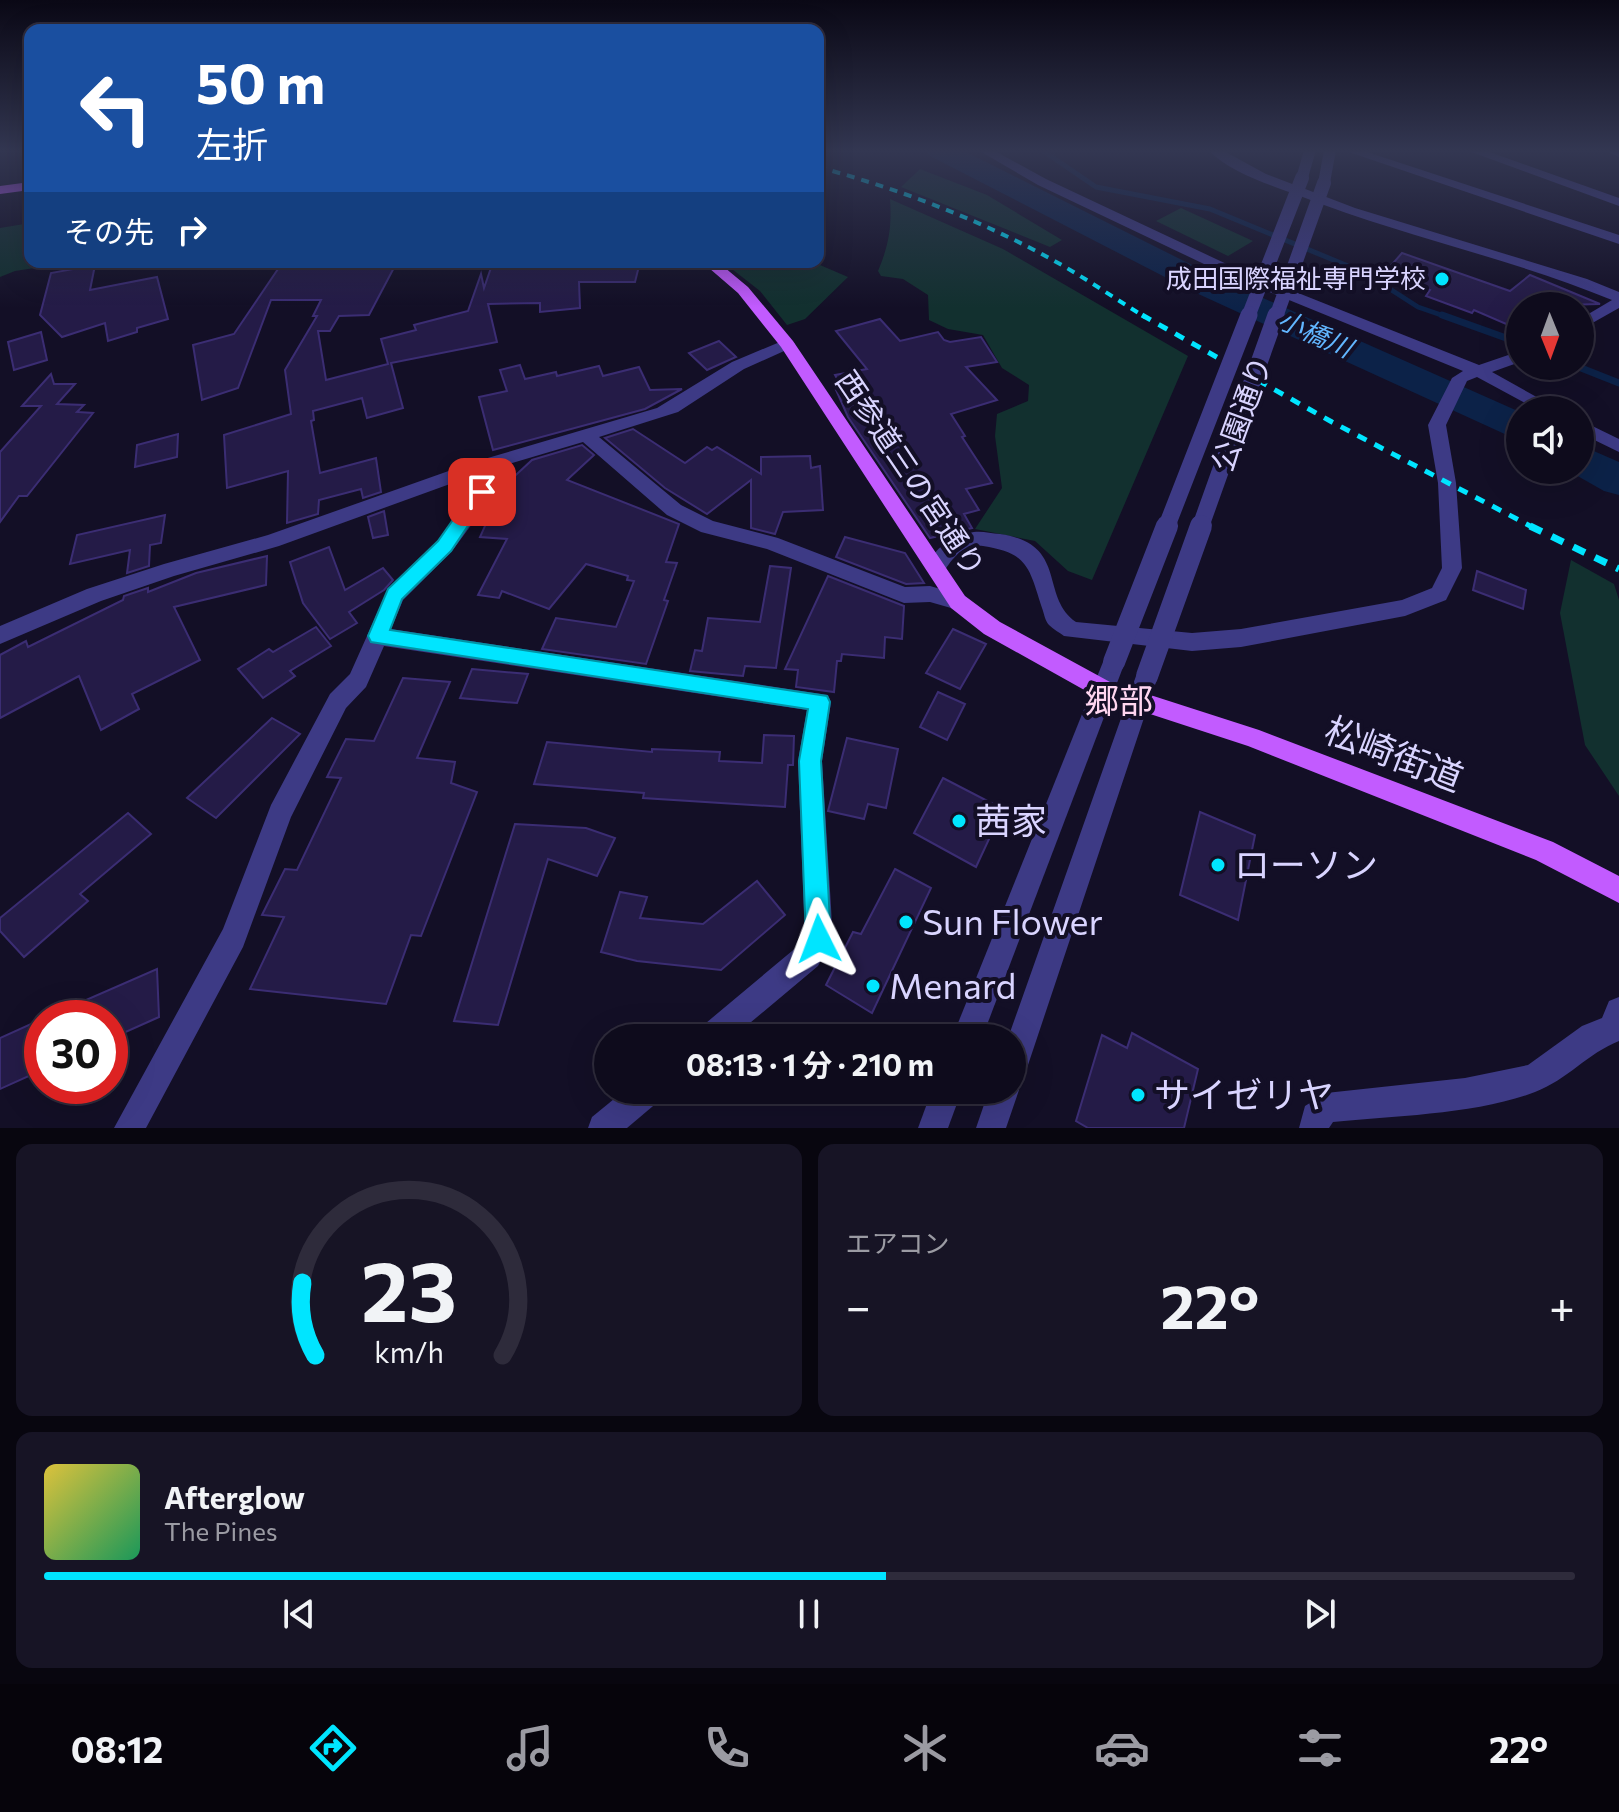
<!DOCTYPE html>
<html lang="ja">
<meta charset="utf-8">
<style>
body{margin:0;font-family:Commissioner,"Noto Sans JP",sans-serif;background:#171425;color:#f1f3f6;height:100vh;display:flex;flex-direction:column;font-size:30px;white-space:nowrap}
*{box-sizing:border-box;margin:0}
p{font-size:26px;color:#9b9ba3}
.icon{flex:none;width:44px;height:44px;fill:none;stroke:currentColor;stroke-width:2;stroke-linecap:round;stroke-linejoin:round}
.map{position:relative;height:1128px;overflow:hidden}
.details{display:flex;flex-direction:column;gap:16px;padding:16px;background:#08060f;flex:1}
.details>*{flex:none}
.top-card{position:absolute;left:24px;top:24px;width:800px;height:244px;border-radius:16px;box-shadow:0 8px 32px #0002,0 0 0 2px #2e2b3b;background:#1a4fa0;color:#fff;overflow:hidden}
.needle{width:52px;rotate:179deg}
.tools{position:absolute;left:1506px;top:292px;display:grid;gap:16px}
.tools a{display:grid;place-items:center;width:88px;height:88px;border-radius:50%;background:#0e0b1c;box-shadow:0 8px 32px #0002,0 0 0 2px #2e2b3b;font-size:40px}
.speed{position:absolute;left:24px;top:1000px;display:flex;gap:16px;font-size:40px;font-weight:700;text-align:center}
.speed>*{display:grid;place-content:center;width:104px;height:104px;border-radius:50%;background:#0e0b1c;box-shadow:0 8px 32px #0002,0 0 0 2px #2e2b3b;line-height:1}
.speed .limit{border:12px solid #d22;background:#fff;color:#111}
.pin{position:absolute;display:grid;place-items:center;width:68px;height:68px;color:#fff;margin:-34px;border-radius:16px;box-shadow:0 4px 12px #0006}
.me{position:absolute;width:88px;margin:-44px;rotate:357deg;stroke-linejoin:round;filter:drop-shadow(0 0 6px #0008)}
.turn{display:flex;align-items:center;gap:28px;height:168px;padding:0 40px;font-size:36px}
.turn .icon{width:104px;height:104px;stroke-width:2.5}
.turn b{display:block;font-size:56px;line-height:68px}
.then{display:flex;align-items:center;height:76px;padding:0 40px;background:#0003;gap:16px;font-size:30px}
.big{font-size:60px;font-weight:700;line-height:1.1}
.details .widget{flex:1;display:flex;flex-direction:column;justify-content:center;gap:12px;min-width:0;padding:0 28px;border-radius:16px;background:#171425}
.details .dial{align-items:center;gap:0}
.dial svg{height:208px;overflow:visible;fill:none;stroke:#2e2b3b;stroke-width:7;stroke-linecap:round;text-anchor:middle}
.dial text{fill:#f1f3f6;stroke:none}
.song{display:flex;align-items:center;gap:24px}
.cover{width:96px;height:96px;border-radius:12px;background:linear-gradient(135deg,hsl(50 70% 55%),hsl(150 70% 35%))}
.played{height:8px;border-radius:4px;background:linear-gradient(90deg,#00e5ff 55%,#2e2b3b 55%)}
.keys{display:flex;justify-content:space-around;direction:ltr}
.heat{display:flex;justify-content:space-between;align-items:center;font-size:44px;direction:ltr}
.details .tiles{flex:1;display:grid;gap:16px;grid-template-columns:1fr 1fr}
.widget:last-child{grid-column:span 2}
.trip{position:absolute;left:594px;top:1024px;width:432px;height:80px;border-radius:40px;background:#0e0b1c;box-shadow:0 8px 32px #0002,0 0 0 2px #2e2b3b;font-weight:700;line-height:80px;text-align:center}
.dock{display:flex;height:128px;justify-content:space-around;align-items:center;background:#06040b;color:#9b9ba3}
.dock .icon{width:56px;height:56px}
.dock .selected{color:#00e5ff}
.dock b{font-size:36px;color:#f1f3f6}
.map>svg:first-child{display:block}
.green{fill:#12302f}
.lines{fill:none;stroke-linecap:round;stroke-linejoin:round}
.stream-far1{stroke:#0c2248;stroke-width:5}
.stream{stroke:#0c2248;stroke-width:7}
.river{fill:#0c2248;fill-rule:evenodd}
.building{fill:#241b47;stroke:#3b2d73;stroke-width:2}
.minor{fill:#3d3a85;fill-rule:evenodd}
.major{fill:#c25bff;fill-rule:evenodd}
.rail-far2{stroke:#00e5ff;stroke-width:4;stroke-dasharray:8 7;stroke-linecap:butt}
.rail-far1{stroke:#00e5ff;stroke-width:5;stroke-dasharray:10 9;stroke-linecap:butt}
.rail{stroke:#00e5ff;stroke-width:7;stroke-dasharray:13 11;stroke-linecap:butt}
.minor-bridge-far2{stroke:#3d3a85;stroke-width:14}
.minor-bridge-far1{stroke:#3d3a85;stroke-width:17}
.minor-bridge{stroke:#3d3a85;stroke-width:22}
.route{fill:#00e5ff;stroke:#0095a6;stroke-width:2}
.poi-dot{fill:#00e5ff;stroke:#130f26;stroke-width:3}
.labels{text-anchor:middle;stroke-width:8;stroke-linejoin:round;paint-order:stroke}
.far-poi-label{font-size:26px;fill:#d9d4ff;stroke:#130f26;text-anchor:end}
.far-water-label{font-size:26px;font-style:italic;fill:#62b6ff;stroke:#130f26}
.street-label{font-size:30px;fill:#d9d4ff;stroke:#130f26}
.quarter-label{font-size:34px;fill:#ffd6f0;stroke:#130f26}
.near-street-label{font-size:36px;fill:#d9d4ff;stroke:#130f26}
.near-poi-label{font-size:36px;fill:#d9d4ff;stroke:#130f26;text-anchor:start}
</style>
<div class="map">
<svg width="1619" height="1128" viewBox="0 0 1619 1128">
<rect width="100%" height="100%" fill="#130f26"/>
<g class="green">
<polygon points="920,169 987,195 1062,240 1050,247 901,187"/>
<path d="M890,199L1003,249L1188,356L1092,580L1068,571L1035,541L975,529L1002,488L995,436L997,414L1028,401L1029,385L1002,368L983,335L948,329L929,320L928,295L903,279L881,276L878,271C889,245 892,226 890,199Z"/>
<polygon points="1181,208 1253,241 1228,256 1156,221"/>
<polygon points="30,223 30,262 74,262 15,271 0,277 0,228"/>
<polygon points="723,262 813,262 848,277 805,319 787,325 760,291"/>
<polygon points="1571,560 1614,584 1619,600 1619,796 1585,745 1560,613"/>
</g>
<g class="lines">
<polyline class="stream-far1" points="1042,150 1096,187 1210,209 1365,273 1418,307 1447,317"/>
<g class="stream">
<polyline points="1442,315 1520,343"/>
<polyline points="1576,366 1619,383"/>
</g>
<g class="river">
<polygon points="926,150 962,150 1218,278 1520,412 1520,441 1194,292 930,156"/>
<polygon points="1580,445 1619,462 1619,495 1604,491 1567,470 1580,470"/>
</g>
</g>
<g class="building">
<polygon points="1402,253 1510,291 1530,275 1600,304 1520,306 1520,330 1474,310 1472,313 1426,296 1430,290 1405,281 1408,277 1387,270"/>
<polygon points="307,262 397,262 369,315 339,316 330,331 318,331 326,380 388,364 381,339 416,330 414,325 468,311 481,274 484,288 493,262 640,262 635,282 579,282 580,308 540,312 540,303 488,304 497,342 391,363 403,408 367,418 362,398 313,411 314,420 311,421 320,473 376,458 381,492 363,498 361,489 319,500 318,514 287,523 288,471 227,488 224,435 291,414 285,370 317,316 313,316 321,300 271,300 238,388 202,400 193,345 234,334 278,269 299,269"/>
<polygon points="95,265 90,290 157,277 168,319 137,328 137,332 108,341 105,323 62,337 40,315 51,273"/>
<polygon points="880,319 900,341 938,332 944,340 950,342 981,337 997,362 966,367 997,400 951,414 965,436 962,437 992,483 966,489 979,510 964,514 972,528 930,538 848,417 833,383 839,382 835,375 867,369 836,331"/>
<polygon points="41,332 47,360 14,370 8,342"/>
<polygon points="719,341 736,357 707,370 689,353"/>
<polygon points="520,365 525,379 556,372 557,376 599,366 603,376 639,367 650,390 682,389 645,409 493,450 479,397 507,391 500,370"/>
<polygon points="51,374 54,384 75,384 57,404 84,405 77,412 93,413 27,496 19,496 0,522 0,452 41,406 22,406"/>
<polygon points="633,429 685,463 707,447 712,450 717,447 761,474 761,457 810,456 811,468 820,466 823,510 783,512 775,534 751,528 751,480 707,514 665,488 605,438"/>
<polygon points="178,434 177,457 135,467 137,445"/>
<polygon points="582,445 594,455 567,480 679,524 666,562 677,563 664,600 668,601 646,664 542,649 556,618 616,627 634,581 627,580 628,576 586,564 549,609 502,591 499,598 478,595 507,539 480,537 502,488 532,460"/>
<polygon points="384,511 388,535 373,538 368,517"/>
<polygon points="165,515 161,543 150,545 149,566 127,573 130,550 70,564 77,535"/>
<polygon points="845,537 905,553 924,583 906,584 836,557"/>
<polygon points="329,547 345,590 383,568 393,580 384,590 349,612 357,623 330,639 303,603 290,562"/>
<polygon points="267,556 266,585 174,607 200,660 132,694 139,709 101,730 79,676 0,718 0,655 26,641 28,647 123,600 124,596 148,588 148,592 196,573"/>
<polygon points="770,566 791,568 776,668 745,666 743,676 690,671 695,650 702,651 708,618 760,622"/>
<polygon points="1477,571 1526,590 1523,609 1473,590"/>
<polygon points="828,576 904,606 902,639 885,637 884,658 842,654 841,661 837,661 834,692 796,687 798,670 785,669"/>
<polygon points="316,627 331,646 290,671 295,676 263,698 238,669 269,649 273,652"/>
<polygon points="953,629 986,644 960,689 926,673"/>
<polygon points="472,669 528,674 517,703 460,698"/>
<polygon points="403,678 450,682 417,758 455,762 451,783 477,792 421,936 411,935 386,1004 250,989 284,917 262,915 285,869 297,870 341,778 327,777 346,739 374,741"/>
<polygon points="938,692 965,704 947,740 920,727"/>
<polygon points="272,718 300,734 216,818 187,798"/>
<polygon points="764,735 794,736 793,765 788,765 785,807 643,798 644,793 534,784 547,742 652,752 652,749 720,752 719,761 762,763"/>
<polygon points="847,738 898,749 886,808 868,804 864,819 828,811"/>
<polygon points="943,778 1003,809 976,867 914,833"/>
<polygon points="1200,812 1255,835 1238,920 1180,895"/>
<polygon points="128,813 151,834 80,894 88,901 24,957 0,931 0,918"/>
<polygon points="515,824 586,828 615,838 597,876 548,859 498,1025 454,1021"/>
<polygon points="895,869 931,888 872,1013 826,985 853,932 861,934"/>
<polygon points="757,881 785,915 721,970 637,961 601,952 620,892 647,897 640,918 703,924"/>
<polygon points="157,969 159,1017 110,1039 110,1018 45,1018"/>
<polygon points="42,1019 42,1070 0,1089 0,1038"/>
<polygon points="1132,1033 1198,1069 1184,1128 1088,1128 1076,1121 1102,1035 1127,1048"/>
</g>
<g class="lines">
<g class="minor">
<path d="M978,150H993L1046,179L1233,267L1479,365L1520,351V362L1492,372L1560,410H1538L1477,377L1467,381L1446,425L1456,483L1462,568L1446,600L1405,616L1241,647L1192,651L1064,636C1060,633 1053,629 1049,625C1045,621 1044,613 1042,608C1029,567 1028,553 983,546C964,544 952,558 944,572H930L927,567C936,546 948,540 969,533C979,530 989,533 1000,534C1069,544 1039,596 1076,622L1192,633L1241,629L1402,600L1432,588L1442,568L1438,483L1428,425L1452,378L1463,371L1223,273L1038,185Z"/>
<path d="M1208,150H1222L1266,174L1355,208L1587,279L1619,292V308L1580,330V319L1612,300C1510,258 1402,236 1300,196C1270,185 1231,173 1208,150Z"/>
<polygon points="1304,150 1316,150 1308,178 1302,182 1296,178"/>
<polygon points="1324,150 1336,150 1330,183 1324,187 1318,183"/>
<polygon points="1343,150 1361,150 1619,235 1619,244"/>
<polygon points="1466,150 1484,150 1619,198 1619,206"/>
<polygon points="1604,150 1619,150 1619,157"/>
<polygon points="787,339 795,344 793,347 744,369 678,412 599,437 681,505 713,521 778,538 905,587 930,586 965,596 968,602 965,608 958,610 930,602 904,603 767,549 701,532 667,515 583,442 489,470 491,492 486,505 452,551 403,600 391,629 828,695 831,702 822,761 833,939 818,966 732,1038 695,1038 700,1028 798,946 805,936 798,761 807,710 384,646 366,687 346,708 291,817 243,947 146,1128 114,1128 223,929 271,805 330,694 350,674 388,589 438,541 470,498 472,476 279,546 174,576 101,601 0,644 0,626 87,589 164,564 268,535 474,462 657,408 732,362"/>
<polygon points="1580,420 1619,439 1619,452 1580,433"/>
<polygon points="1114,653 1122,656 1125,662 982,1038 952,1038 1103,662 1106,656"/>
<polygon points="1147,667 1155,669 1158,676 1027,1068 1022,1078 1015,1081 1019,1090 1006,1128 976,1128 989,1090 1012,1090 1012,1038 1008,1038 1136,676 1139,669"/>
<path d="M1619,997V1041C1588,1053 1567,1080 1535,1092C1478,1114 1394,1116 1333,1122L1329,1128H1299L1305,1106L1326,1093L1465,1078L1528,1065L1582,1026L1602,1018L1609,1001Z"/>
<polygon points="625,1090 663,1090 659,1101 627,1128 588,1128 592,1117"/>
<polygon points="932,1090 962,1090 948,1128 918,1128"/>
</g>
<g class="major">
<polygon points="30,182 30,190 0,194 0,186"/>
<polygon points="702,262 718,262 748,287 793,341 965,596 1000,622 1110,682 1259,730 1553,842 1619,876 1619,903 1536,860 1248,746 1095,696 984,634 951,608 781,347 738,293"/>
</g>
<path class="rail-far2" d="M818,167C899,189 978,219 1051,259C1084,277 1114,298 1145,317"/>
<polyline class="rail-far1" points="1142,315 1332,422 1534,528"/>
<polyline class="rail" points="1530,526 1619,569"/>
<g class="minor-bridge-far2">
<polyline points="1248,317 1302,178"/>
<polyline points="1276,317 1324,183"/>
</g>
<g class="minor-bridge-far1">
<polyline points="1166,528 1249,315"/>
<polyline points="1200,528 1276,315"/>
</g>
<g class="minor-bridge">
<polyline points="1114,662 1167,526"/>
<polyline points="1147,676 1201,526"/>
</g>
</g>
<linearGradient id="sky" x2="0" y2="1"><stop stop-color="#0a0815"/><stop offset="0.49" stop-color="#333752"/><stop offset="1" stop-color="#333752" stop-opacity="0"/></linearGradient>
<rect width="1619" height="308" fill="url(#sky)"/>
<polygon class="route" points="482,486 491,492 488,496 451,551 402,599 390,630 827,696 830,702 821,761 831,939 828,948 819,952 810,948 806,939 799,761 808,709 371,642 368,636 388,589 438,541 476,487"/>
<g class="poi-dot">
<circle cx="1442" cy="279" r="8"/>
<circle cx="959" cy="821" r="8"/>
<circle cx="1218" cy="865" r="8"/>
<circle cx="906" cy="922" r="8"/>
<circle cx="873" cy="986" r="8"/>
<circle cx="1138" cy="1095" r="8"/>
</g>
<g class="labels">
<g class="far-poi-label">
<text x="1426" y="288">成田国際福祉専門学校</text>
</g>
<g class="far-water-label">
<text transform="translate(1315 334) rotate(24)" y="9">小橋川</text>
</g>
<g class="street-label">
<text transform="translate(1242 414) rotate(-70)" y="10">公園通り</text>
<text transform="translate(910 474) rotate(56)" y="10">西参道三の宮通り</text>
</g>
<g class="quarter-label">
<text x="1119" y="713">郷部</text>
</g>
<g class="near-street-label">
<text transform="translate(1394 754) rotate(21)" y="13">松崎街道</text>
</g>
<g class="near-poi-label">
<text x="975" y="834">茜家</text>
<text x="1234" y="878">ローソン</text>
<text x="922" y="935">Sun Flower</text>
<text x="889" y="999">Menard</text>
<text x="1154" y="1108">サイゼリヤ</text>
</g>
</g>
</svg>
<div class="tools">
<a><svg class="needle" viewBox="-14 -14 28 28"><path d="M0-13l5 13h-10z" fill="#e53935"/><path d="M0 13l5-13h-10z" fill="#9b9ba3"/></svg></a>
<a><svg class="icon" aria-label="sound" viewBox="0 0 24 24"><path d="M4 9h4l5-4v14l-5-4H4zM17 9q2 3 0 6"/></svg></a>
</div>
<div class="speed"><div class="limit">30</div></div>
<div class="pin" style="left:482px;top:492px;background:#d93025"><svg class="icon" aria-label="arrive" viewBox="0 0 24 24"><path d="M6 21V4h12l-3 4 3 4H6"/></svg></div>
<svg class="me" style="left:819px;top:939px" viewBox="-20 -20 40 40"><path d="M0-17L14 15 0 8-14 15z" fill="#00e5ff" stroke="#fff" stroke-width="4"/></svg>
<div class="trip">08:13 · 1 分 · 210 m</div>
<div class="top-card">
<div class="turn"><svg class="icon" aria-label="left" viewBox="0 0 24 24"><path d="M17 20v-9H6M10 6l-5 5 5 5"/></svg><div><b>50 m</b>左折</div></div>
<div class="then">その先<svg class="icon" aria-label="right" viewBox="0 0 24 24"><path d="M7 20v-9h11M14 6l5 5-5 5"/></svg></div>
</div>
</div>
<section class="details">
<div class="tiles">
<div class="widget dial"><svg viewBox="0 0 100 80">
<path d="M14 69A42 42 0 1 1 86 69"/>
<path d="M14 69A42 42 0 0 1 9 41" stroke="#00e5ff"/>
<text x="50" y="56" font-size="32" font-weight="700">23</text>
<text x="50" y="72" font-size="11">km/h</text>
</svg></div>
<div class="widget"><p>エアコン</p>
<div class="heat"><a>−</a><b class="big">22°</b><a>+</a></div>
</div>
<div class="widget">
<div class="song"><i class="cover"></i><div><b>Afterglow</b><p>The Pines</p></div></div>
<div class="played"></div>
<div class="keys"><svg class="icon" aria-label="previous" viewBox="0 0 24 24"><path d="M18 5L8 12l10 7zM5 5v14"/></svg><svg class="icon" aria-label="pause" viewBox="0 0 24 24"><path d="M8 5v14M16 5v14"/></svg><svg class="icon" aria-label="next" viewBox="0 0 24 24"><path d="M6 5l10 7-10 7zM19 5v14"/></svg></div>
</div>
</div>
</section>
<nav class="dock">
<b>08:12</b>
<svg class="icon selected" aria-label="directions" viewBox="0 0 24 24"><path d="M12 3l9 9-9 9-9-9zM9 14v-3h6M13 9l2 2-2 2"/></svg>
<svg class="icon" aria-label="music" viewBox="0 0 24 24"><path d="M9 18V5l10-2v13"/><circle cx="6" cy="18" r="3"/><circle cx="16" cy="16" r="3"/></svg>
<svg class="icon" aria-label="phone" viewBox="0 0 24 24"><path d="M5 4h4l2 5-3 2q2 4 5 5l2-3 5 2v4C11 20 4 13 5 4z"/></svg>
<svg class="icon" aria-label="climate" viewBox="0 0 24 24"><path d="M12 3v18M4 7l16 10M4 17L20 7"/></svg>
<svg class="icon" aria-label="car" viewBox="0 0 24 24"><path d="M5 17H2v-5l4-1 3-4h7l3 4 3 1v5h-3M9 17h6M6 11h13"/><circle cx="7" cy="17" r="2"/><circle cx="17" cy="17" r="2"/></svg>
<svg class="icon" aria-label="filters" viewBox="0 0 24 24"><path d="M4 7h16M4 17h16"/><circle cx="9" cy="7" r="2"/><circle cx="15" cy="17" r="2"/></svg>
<b>22°</b>
</nav>
